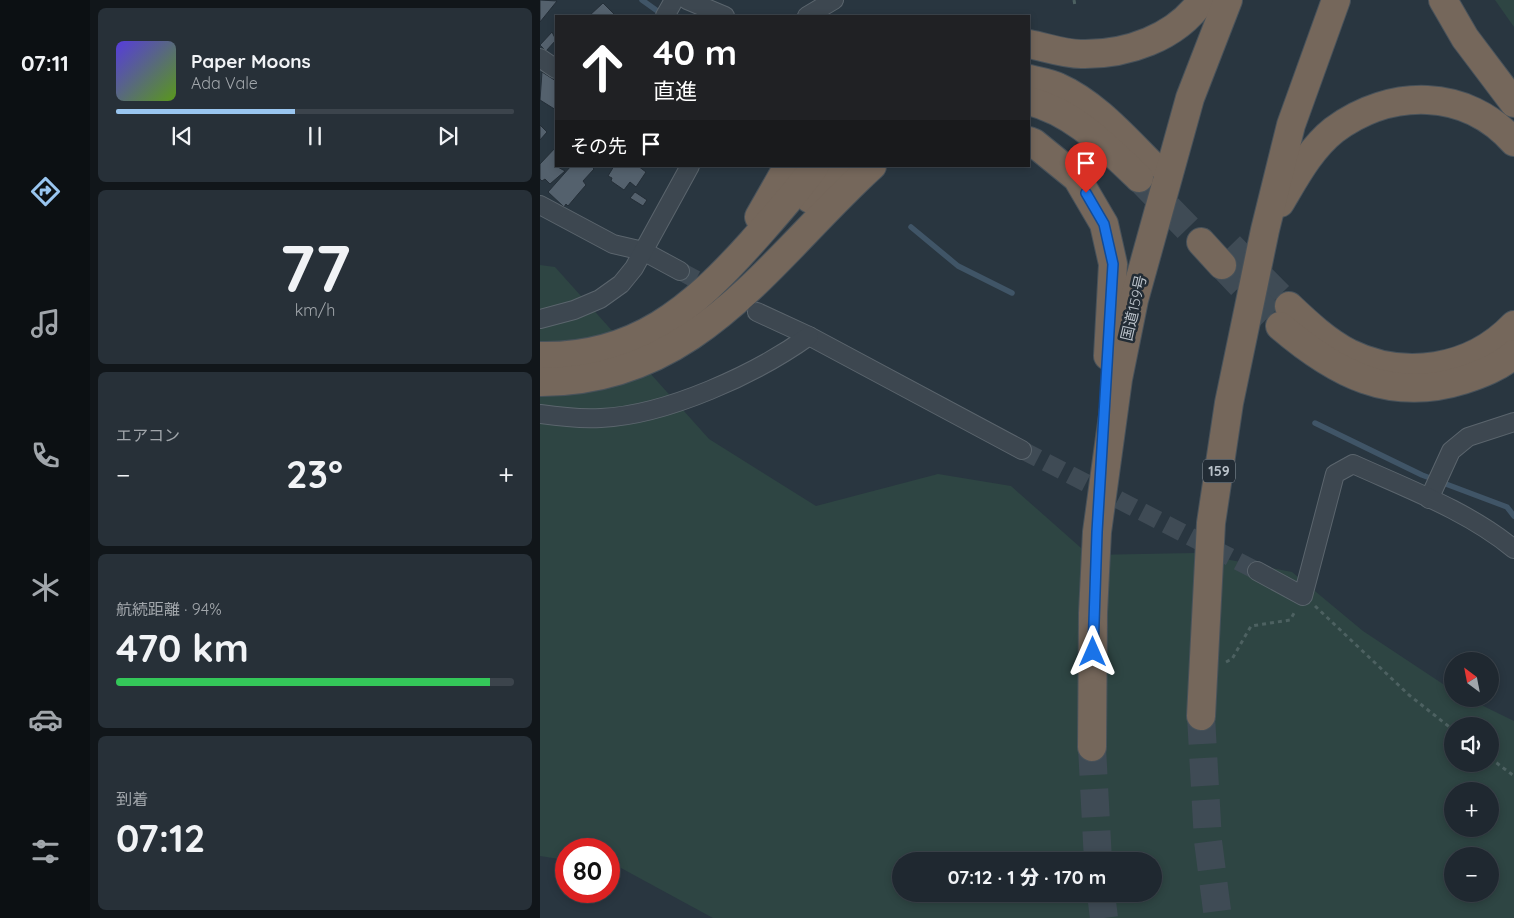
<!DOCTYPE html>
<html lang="ja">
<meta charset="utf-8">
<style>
body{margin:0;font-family:Quicksand,"Noto Sans JP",sans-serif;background:#273038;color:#f1f3f6;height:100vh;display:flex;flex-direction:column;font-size:19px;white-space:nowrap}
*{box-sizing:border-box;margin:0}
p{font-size:16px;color:#a1a6ab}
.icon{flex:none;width:28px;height:28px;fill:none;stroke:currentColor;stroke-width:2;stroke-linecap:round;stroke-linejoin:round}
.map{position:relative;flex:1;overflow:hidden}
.drawer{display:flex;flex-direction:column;gap:8px;padding:8px;background:#11161a;width:450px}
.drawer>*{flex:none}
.banner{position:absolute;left:15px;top:15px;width:475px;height:152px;border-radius:0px;box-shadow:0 2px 8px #0003,0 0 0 1px #3c444c;background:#202124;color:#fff;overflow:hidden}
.needle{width:32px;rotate:328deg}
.fabs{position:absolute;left:904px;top:652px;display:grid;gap:10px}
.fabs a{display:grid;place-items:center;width:55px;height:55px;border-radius:50%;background:#1f2830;box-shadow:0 2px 8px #0003,0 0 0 1px #3c444c;font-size:25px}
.speed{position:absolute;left:15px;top:838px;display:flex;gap:10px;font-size:25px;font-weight:700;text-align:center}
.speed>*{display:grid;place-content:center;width:65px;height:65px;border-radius:50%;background:#1f2830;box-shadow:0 2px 8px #0003,0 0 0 1px #3c444c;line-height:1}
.speed .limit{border:8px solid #d22;background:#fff;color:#111}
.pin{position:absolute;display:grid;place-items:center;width:42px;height:42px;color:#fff;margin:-51px -21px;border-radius:50% 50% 50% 0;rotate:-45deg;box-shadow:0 0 5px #0007}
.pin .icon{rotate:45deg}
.me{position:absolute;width:55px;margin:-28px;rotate:0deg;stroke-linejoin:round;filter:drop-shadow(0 0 4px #0008)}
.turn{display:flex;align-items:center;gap:18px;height:105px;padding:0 15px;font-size:22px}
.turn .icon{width:65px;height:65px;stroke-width:2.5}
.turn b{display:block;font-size:35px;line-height:42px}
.then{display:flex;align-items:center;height:48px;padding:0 15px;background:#0003;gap:10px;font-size:19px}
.big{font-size:38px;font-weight:800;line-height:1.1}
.drawer .card{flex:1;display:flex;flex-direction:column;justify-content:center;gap:8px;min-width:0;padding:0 18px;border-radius:8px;background:#273038}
.drawer .dial{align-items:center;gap:0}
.dial b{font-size:65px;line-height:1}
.song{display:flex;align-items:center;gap:15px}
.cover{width:60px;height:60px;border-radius:8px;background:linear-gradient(135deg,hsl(250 70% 55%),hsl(90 70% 35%))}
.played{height:5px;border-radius:2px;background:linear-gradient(90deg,#99c5ef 45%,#3c444c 45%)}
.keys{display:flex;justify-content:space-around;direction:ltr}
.heat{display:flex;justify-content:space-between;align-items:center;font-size:28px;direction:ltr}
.charge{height:8px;border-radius:4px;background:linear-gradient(90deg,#34c759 94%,#3c444c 0)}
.trip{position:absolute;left:352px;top:852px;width:270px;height:50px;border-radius:25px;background:#1f2830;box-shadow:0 2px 8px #0003,0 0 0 1px #3c444c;font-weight:800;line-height:50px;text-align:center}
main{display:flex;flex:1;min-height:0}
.tabs{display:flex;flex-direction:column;width:90px;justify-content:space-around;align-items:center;background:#0c1013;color:#a1a6ab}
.tabs .icon{width:35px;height:35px}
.tabs .current{color:#99c5ef}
.tabs b{font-size:22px;color:#f1f3f6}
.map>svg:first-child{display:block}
.green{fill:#2e4543;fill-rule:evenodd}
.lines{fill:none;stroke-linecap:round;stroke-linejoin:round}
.stream{stroke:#405567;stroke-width:5.5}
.building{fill:#54616d;stroke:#242e37}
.street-tunnel{stroke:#3f4b55;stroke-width:18;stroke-dasharray:18 9;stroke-linecap:butt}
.highway-tunnel{stroke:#3f4b55;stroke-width:28;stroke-dasharray:28 14;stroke-linecap:butt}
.street-casing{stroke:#5b656d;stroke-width:20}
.highway-casing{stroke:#48525a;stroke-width:30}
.path{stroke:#4d6161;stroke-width:3;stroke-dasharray:4 4;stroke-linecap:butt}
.street{stroke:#3d4750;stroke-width:18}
.highway{stroke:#75675b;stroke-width:28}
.route-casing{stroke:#114b97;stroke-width:12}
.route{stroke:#1a73e8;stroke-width:9}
.labels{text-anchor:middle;stroke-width:5;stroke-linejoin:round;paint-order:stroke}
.shield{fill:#222c35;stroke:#8c959d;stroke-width:1}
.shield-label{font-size:14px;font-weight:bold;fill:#bac2ca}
.street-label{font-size:15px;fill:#bac2ca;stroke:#222c35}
</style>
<main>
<nav class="tabs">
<b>07:11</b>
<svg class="icon current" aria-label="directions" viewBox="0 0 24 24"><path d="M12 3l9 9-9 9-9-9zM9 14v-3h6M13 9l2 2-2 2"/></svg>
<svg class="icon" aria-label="music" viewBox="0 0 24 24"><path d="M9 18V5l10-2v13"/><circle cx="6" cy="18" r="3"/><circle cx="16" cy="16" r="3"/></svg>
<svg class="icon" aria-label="phone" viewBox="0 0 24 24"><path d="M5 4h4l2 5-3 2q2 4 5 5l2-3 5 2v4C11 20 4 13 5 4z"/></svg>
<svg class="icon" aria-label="climate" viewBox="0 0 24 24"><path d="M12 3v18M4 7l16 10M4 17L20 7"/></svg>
<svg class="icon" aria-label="car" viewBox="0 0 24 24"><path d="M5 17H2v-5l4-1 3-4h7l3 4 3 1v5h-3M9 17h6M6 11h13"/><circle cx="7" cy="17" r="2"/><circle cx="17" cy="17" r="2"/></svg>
<svg class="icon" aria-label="filters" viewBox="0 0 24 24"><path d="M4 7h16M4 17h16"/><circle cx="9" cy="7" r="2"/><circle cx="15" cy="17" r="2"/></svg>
</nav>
<section class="drawer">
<div class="card">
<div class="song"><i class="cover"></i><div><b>Paper Moons</b><p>Ada Vale</p></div></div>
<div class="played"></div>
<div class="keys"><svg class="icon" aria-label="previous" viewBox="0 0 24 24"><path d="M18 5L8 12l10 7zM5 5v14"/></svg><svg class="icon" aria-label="pause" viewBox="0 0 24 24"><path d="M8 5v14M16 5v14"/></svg><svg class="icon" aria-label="next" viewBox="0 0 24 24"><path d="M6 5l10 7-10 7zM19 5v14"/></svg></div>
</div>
<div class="card dial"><b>77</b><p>km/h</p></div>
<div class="card"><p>エアコン</p>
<div class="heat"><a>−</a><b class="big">23°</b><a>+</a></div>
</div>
<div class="card"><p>航続距離 · 94%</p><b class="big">470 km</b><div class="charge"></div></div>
<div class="card"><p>到着</p><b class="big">07:12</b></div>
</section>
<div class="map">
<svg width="974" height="918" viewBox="0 0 974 918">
<rect width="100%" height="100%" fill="#293640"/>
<g class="green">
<polygon points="955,0 974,0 974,27"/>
<path d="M0,265L15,267L169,439L276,506L398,474L471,486L549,555L654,553L752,572L823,631L912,690V699H929L974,721V918H173L81,868L69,866V849H26V860L0,856ZM912,726H950V764H912ZM912,791H950V829H912ZM912,856H950V894H912ZM361,861H614V894H361Z"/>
</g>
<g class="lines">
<g class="stream">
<polyline points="102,0 123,15"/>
<polyline points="371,227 418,266 472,293"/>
<polyline points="775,423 882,475 967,507 974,516"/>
</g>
</g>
<g class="building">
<polygon points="0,0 17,1 0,22"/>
<polygon points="63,3 76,16 49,16"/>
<polygon points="12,32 16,40 6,51 0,45"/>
<polygon points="2,72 16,81 16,110 0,100"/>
<polygon points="0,125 7,132 0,140"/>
<polygon points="16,147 16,166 25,171 10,184 5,179 2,181 0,179 0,164"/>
<polygon points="31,166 51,166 54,169 43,181 46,185 39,193 28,206 26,204 24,207 8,192"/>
<polygon points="74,166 98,166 106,172 96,187 90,182 84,190 71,181 72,178 68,176"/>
<polygon points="95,192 107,200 103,206 90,198"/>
</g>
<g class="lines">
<g class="street-tunnel">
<polyline points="140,271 217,312"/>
<polyline points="482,450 717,571"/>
</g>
<g class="highway-tunnel">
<polyline points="599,178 661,242"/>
<polyline points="690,246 749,306"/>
<polyline points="682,265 740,326"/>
<polyline points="661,716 668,841 678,918"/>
<polyline points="552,747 558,861"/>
<polyline points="561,894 564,918"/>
</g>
<defs>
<g id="street">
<polyline points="147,0 185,16"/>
<polyline points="125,16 134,0"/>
<polyline points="267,16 294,0"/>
<polyline points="0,58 16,69"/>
<polyline points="0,205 73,244 103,251 140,271"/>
<polyline points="217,312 269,336 482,450"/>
<polyline points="0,319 34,310 60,299 81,284 94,268 150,166"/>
<path d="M0,414C20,417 41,419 61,418C127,415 216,374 269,336"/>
<polyline points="889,499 911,451 928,437 974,422"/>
<path d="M717,571L763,596L795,474L813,464C868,489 928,511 974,549"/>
</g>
<g id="highway">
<polyline points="903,0 925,38 974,103"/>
<path d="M489,44C505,47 524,54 541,54C586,55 636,38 662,0"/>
<path d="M489,79C498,81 510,83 518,87C554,103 583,136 610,163"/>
<path d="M489,101C535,113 565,146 599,178"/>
<polyline points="489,141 494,143 537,178 564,224 573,264 568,356"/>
<polyline points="270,199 297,166"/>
<path d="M740,203C755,178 770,149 794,130C851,88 926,88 974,142"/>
<polyline points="219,217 248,166"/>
<polyline points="661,242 682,265"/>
<path d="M749,306C767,323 786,341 809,353C864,380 931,370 974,325"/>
<path d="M740,326C795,373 850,403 923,380C941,374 960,367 974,354"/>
<path d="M0,356C95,358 152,309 212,242C234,217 256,193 275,166"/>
<path d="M0,382C156,383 229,260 332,166"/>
<polyline points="661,716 671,523 689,403 725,230 751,125 796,0"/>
<polyline points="552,747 553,613 557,532 578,379 594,300 650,98 688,0"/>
</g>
</defs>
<use href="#street" class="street-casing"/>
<use href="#highway" class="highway-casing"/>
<g class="path">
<polyline points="534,0 535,6"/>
<polyline points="775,606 869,695 912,729"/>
<polyline points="686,662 692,659 711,626 750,620 756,610"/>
<polyline points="950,758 974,776"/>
</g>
<use href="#street" class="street"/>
<use href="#highway" class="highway"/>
</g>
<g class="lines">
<defs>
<polyline id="route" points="546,193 564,224 573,264 557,532 553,652"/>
</defs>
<use href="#route" class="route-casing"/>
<use href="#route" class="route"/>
</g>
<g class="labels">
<rect class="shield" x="663" y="459.5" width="32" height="23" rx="4"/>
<g class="shield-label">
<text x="679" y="476">159</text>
</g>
<g class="street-label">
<text transform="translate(594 308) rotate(-77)" y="5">国道159号</text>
</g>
</g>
</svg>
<div class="fabs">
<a><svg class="needle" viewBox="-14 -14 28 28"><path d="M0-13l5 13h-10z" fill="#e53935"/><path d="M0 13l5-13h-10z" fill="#a1a6ab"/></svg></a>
<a><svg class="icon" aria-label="sound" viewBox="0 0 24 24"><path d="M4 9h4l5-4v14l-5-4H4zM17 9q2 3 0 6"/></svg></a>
<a>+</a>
<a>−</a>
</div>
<div class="speed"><div class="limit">80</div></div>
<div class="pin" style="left:546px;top:193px;background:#d93025"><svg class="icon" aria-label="arrive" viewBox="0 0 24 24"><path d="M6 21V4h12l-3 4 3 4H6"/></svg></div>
<svg class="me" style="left:553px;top:652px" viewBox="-20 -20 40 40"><path d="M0-17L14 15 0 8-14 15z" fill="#1a73e8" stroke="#fff" stroke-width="4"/></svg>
<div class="trip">07:12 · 1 分 · 170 m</div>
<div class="banner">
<div class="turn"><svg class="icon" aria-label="ahead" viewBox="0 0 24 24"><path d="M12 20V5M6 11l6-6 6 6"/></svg><div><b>40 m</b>直進</div></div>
<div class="then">その先<svg class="icon" aria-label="arrive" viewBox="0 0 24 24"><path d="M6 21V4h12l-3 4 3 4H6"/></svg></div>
</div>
</div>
</main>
